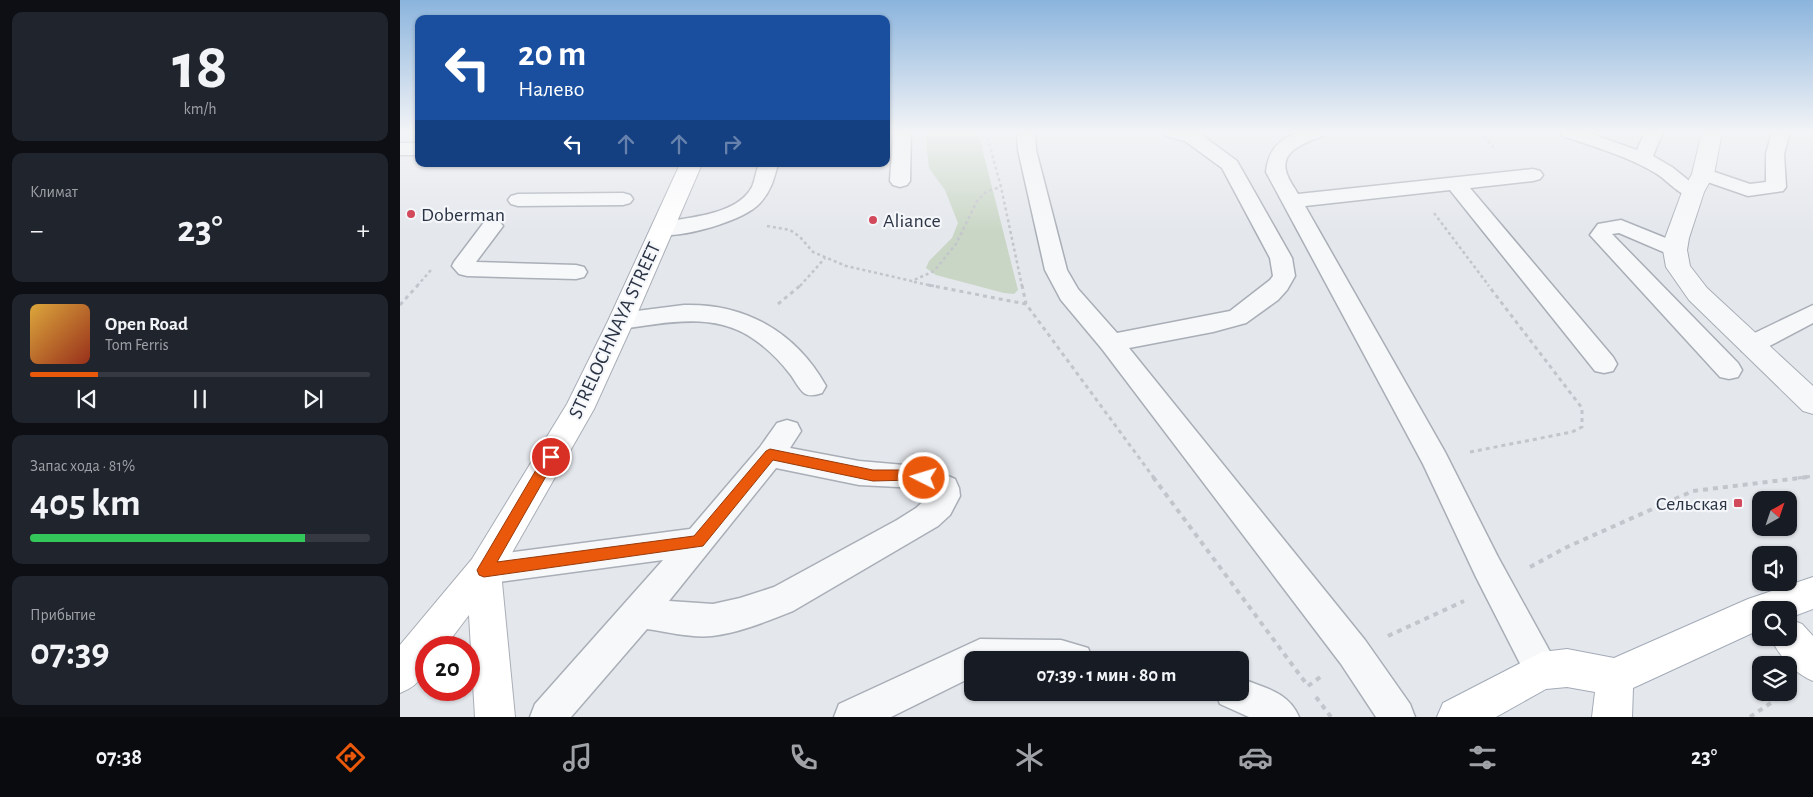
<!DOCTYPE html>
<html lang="ru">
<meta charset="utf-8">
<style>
body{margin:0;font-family:"Alegreya Sans",sans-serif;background:#20242c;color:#f1f3f6;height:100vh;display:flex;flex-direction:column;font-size:19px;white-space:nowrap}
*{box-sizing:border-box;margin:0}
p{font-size:16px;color:#9ea1a6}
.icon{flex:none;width:28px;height:28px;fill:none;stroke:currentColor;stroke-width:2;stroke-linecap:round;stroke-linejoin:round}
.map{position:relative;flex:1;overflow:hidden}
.side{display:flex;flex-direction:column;gap:12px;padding:12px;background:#0d0f14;width:400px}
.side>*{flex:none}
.banner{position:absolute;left:15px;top:15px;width:475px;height:152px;border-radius:10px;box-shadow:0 1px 4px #0004;background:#1a4fa0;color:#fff;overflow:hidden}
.needle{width:32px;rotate:40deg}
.buttons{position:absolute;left:1352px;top:491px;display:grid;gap:10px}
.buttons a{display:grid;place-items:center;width:45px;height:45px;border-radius:10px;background:#171b24;box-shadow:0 1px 4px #0004;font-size:25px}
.speed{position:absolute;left:15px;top:636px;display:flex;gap:10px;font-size:25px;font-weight:700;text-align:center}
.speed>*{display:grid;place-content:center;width:65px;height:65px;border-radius:50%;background:#171b24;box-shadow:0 1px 4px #0004;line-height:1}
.speed .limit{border:8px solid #d22;background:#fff;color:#111}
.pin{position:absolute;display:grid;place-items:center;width:42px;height:42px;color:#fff;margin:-21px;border:2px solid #fff;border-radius:50%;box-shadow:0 1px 5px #0007}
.me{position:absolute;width:55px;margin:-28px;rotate:275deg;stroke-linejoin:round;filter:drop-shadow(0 0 4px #0008)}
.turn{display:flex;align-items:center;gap:18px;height:105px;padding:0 20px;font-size:22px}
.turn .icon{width:65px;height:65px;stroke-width:2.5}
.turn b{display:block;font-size:35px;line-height:42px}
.lanes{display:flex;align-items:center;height:48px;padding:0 20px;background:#0003;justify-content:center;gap:25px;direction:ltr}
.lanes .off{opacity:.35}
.big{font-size:38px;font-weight:700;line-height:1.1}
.side .tile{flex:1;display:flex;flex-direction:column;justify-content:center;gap:8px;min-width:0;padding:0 18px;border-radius:10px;background:#20242c}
.side .dial{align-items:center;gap:0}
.dial b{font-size:65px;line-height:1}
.song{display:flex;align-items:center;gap:15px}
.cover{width:60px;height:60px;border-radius:8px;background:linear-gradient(135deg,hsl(40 70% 55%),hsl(10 70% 35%))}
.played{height:5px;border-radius:2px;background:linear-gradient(90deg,#ea580c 20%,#363941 20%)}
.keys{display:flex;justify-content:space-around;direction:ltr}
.heat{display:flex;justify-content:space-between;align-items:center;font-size:28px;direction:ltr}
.charge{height:8px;border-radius:4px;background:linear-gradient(90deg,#34c759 81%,#363941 0)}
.trip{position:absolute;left:564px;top:651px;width:285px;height:50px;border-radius:10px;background:#171b24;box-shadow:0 1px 4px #0004;font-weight:700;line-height:50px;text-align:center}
.tabs{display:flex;height:80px;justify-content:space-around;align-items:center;background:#090b0e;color:#9ea1a6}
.tabs .icon{width:35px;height:35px}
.tabs .selected{color:#ea580c}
.tabs b{font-size:22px;color:#f1f3f6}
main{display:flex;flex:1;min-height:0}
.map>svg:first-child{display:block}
.green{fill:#c9d6c5}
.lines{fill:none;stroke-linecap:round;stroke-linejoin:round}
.lane-casing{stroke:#a9aeb7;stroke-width:3}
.street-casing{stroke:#a9aeb7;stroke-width:2}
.secondary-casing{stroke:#a9aeb7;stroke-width:2}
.primary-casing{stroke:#a3abb8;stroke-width:2}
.path-far2{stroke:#c2c5cb;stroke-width:2.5;stroke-dasharray:3 3;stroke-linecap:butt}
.path-far1{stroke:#c2c5cb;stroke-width:3;stroke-dasharray:4 4;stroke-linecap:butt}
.path{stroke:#c2c5cb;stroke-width:4;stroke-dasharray:5 5;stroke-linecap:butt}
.lane{fill:#f7f8fa;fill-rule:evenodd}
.street{fill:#f7f8fa;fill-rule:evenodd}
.secondary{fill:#fff;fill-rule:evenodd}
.primary{fill:#fff;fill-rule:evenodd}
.route{fill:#ea580c;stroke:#983908}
.poi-dot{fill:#d1495b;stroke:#f4f6f9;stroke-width:2}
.labels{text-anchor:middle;stroke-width:4.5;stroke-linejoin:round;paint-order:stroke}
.poi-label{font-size:20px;fill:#2b3445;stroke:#f4f6f9;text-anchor:start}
.street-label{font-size:20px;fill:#2b3445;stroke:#f4f6f9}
</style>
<main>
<section class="side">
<div class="tile dial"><b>18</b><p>km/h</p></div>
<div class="tile"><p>Климат</p>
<div class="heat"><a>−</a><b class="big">23°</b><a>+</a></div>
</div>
<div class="tile">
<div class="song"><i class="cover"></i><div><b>Open Road</b><p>Tom Ferris</p></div></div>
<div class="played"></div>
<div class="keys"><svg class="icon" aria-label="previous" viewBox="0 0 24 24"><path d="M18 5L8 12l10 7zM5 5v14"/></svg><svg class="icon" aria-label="pause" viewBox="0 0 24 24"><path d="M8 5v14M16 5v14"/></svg><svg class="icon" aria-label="next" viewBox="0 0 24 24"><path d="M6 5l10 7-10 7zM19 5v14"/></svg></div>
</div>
<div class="tile"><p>Запас хода · 81%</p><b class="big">405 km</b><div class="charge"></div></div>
<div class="tile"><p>Прибытие</p><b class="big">07:39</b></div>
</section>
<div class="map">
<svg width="1413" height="717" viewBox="0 0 1413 717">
<rect width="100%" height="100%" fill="#e4e7ec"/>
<polygon class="green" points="525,132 578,132 618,290 614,294 604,293 536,275 526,268 529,261 552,238 558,223 545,190 529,168"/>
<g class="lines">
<defs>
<g id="lane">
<polygon points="493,132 511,132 510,181 507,185 500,187 493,185 490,181"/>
<polygon points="617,132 635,132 636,150 667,270 678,289 717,333 830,311 870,280 873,276 870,258 822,168 785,141 766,136 763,132 799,133 837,161 892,258 895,276 887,290 878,300 846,323 813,332 729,348 965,640 1010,704 1015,717 976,717 941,664 702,349 661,300 645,270 618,150"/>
<path d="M900,132H926L923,136C908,142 878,150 887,174C889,181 895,188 898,194L1133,169L1140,171L1143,175L1140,179L1133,181L1070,188L1213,357L1217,364L1213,371L1204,373L1195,371L1050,190L905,206L1045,452L1098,557L1154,659L1159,671L1154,683L1142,688L1130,683L1076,577L1023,464L866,172C868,150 879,139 900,132Z"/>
<path d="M1160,132H1186L1237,150L1245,132H1263L1253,156L1272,167L1303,192L1300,196C1283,201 1271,183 1257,174C1228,156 1194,147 1163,136Z"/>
<polygon points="1372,132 1390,132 1384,154 1386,187 1383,191 1348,196 1296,178 1293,174 1296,170 1303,168 1350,184 1366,182 1366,154"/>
<rect x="0" y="143" width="19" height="12"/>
<path d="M359,164H378C374,179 371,191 360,203C344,221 278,240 255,234L251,229L255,224C283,217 336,217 352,187C355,180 356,171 359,164Z"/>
<polygon points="223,193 230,195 233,199 230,203 223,205 118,206 111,204 108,200 111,196 118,194"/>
<polygon points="92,220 99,221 103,226 76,262 176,265 184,267 187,272 184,277 176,279 67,276 59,274 52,266 54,262 85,221"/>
<polygon points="1221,220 1283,245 1286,250 1283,255 1275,257 1219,233 1212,234 1338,363 1342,370 1338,377 1329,379 1320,377 1190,235 1198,224"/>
<path d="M284,305C345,303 396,332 426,386L422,393C416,395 409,397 404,393C399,389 394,379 390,374C380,361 368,349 355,340C315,311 266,323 221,329L213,327L209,321L213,315L221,313Z"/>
<polygon points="1413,305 1413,323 1360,351 1351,354 1342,351 1339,345 1342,339"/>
<path d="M387,420L397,423L401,431L390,448L459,461L527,467L555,479L559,488L560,496L550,515L538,526L393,611C368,621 339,633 312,636C291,638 268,632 247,629L171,717H130L135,704L263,560L84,584L73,580L68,570L73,560L84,556L290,529L360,447L377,423ZM376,468L459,485L518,488L526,491L530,495L516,508L497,520L374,587L340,598L313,604L269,601Z"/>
<polygon points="580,639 661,640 688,648 693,660 572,660 572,677 491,717 434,717 439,704"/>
<path d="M840,678C864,688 888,691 899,717H849L820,704L815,692H840Z"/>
</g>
<polygon id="street" points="1302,132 1322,132 1314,174 1304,192 1289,238 1287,250 1290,266 1307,288 1413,386 1413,414 1403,411 1289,300 1266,267 1263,250 1265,238 1282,192 1292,174"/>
<g id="secondary">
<path d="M280,164H302L234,321L194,409L101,572L115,717H75L69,615L44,648H26C26,672 24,683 0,693V645L72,559L167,404L208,321Z"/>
<path d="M1389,619L1402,624L1413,636V681C1394,673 1379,656 1371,638H1389Z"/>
</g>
<polygon id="primary" points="1413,577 1413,609 1389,618 1389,610 1361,610 1361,629 1233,688 1232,717 1192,717 1195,692 1167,687 1146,689 1096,717 1037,717 1043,703 1142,652 1167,649 1214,658 1348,599"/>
</defs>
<use href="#lane" class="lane-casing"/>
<use href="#street" class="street-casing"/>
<use href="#secondary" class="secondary-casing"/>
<use href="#primary" class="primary-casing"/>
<g class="path-far2">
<polyline points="586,132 601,187 622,286"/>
<polyline points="1080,132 1096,150"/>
<polyline points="1034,213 1089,286"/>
<polyline points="367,226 390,230 400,237 413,252 446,266 512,281 534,271 556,244 577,201 587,191 601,187"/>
<polyline points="514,282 534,286"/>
<polyline points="17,286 31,270"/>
<polyline points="400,286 425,258"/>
</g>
<g class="path-far1">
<polyline points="528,285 626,304"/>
<polyline points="622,285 626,304 754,478"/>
<polyline points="378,304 401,285"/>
<polyline points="0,305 18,285"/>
<polyline points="1070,452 1172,432 1182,427 1182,408 1088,285"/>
<polyline points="1398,478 1413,476"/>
</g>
<g class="path">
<polyline points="753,477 908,686"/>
<polyline points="1130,567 1167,547 1293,491 1408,477"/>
<polyline points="988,636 1064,601"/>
<polyline points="908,686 923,675"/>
<polyline points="916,697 931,717"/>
<polyline points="1350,717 1387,692"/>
</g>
<use href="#lane" class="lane"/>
<use href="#street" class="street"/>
<use href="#secondary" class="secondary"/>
<use href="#primary" class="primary"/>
</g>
<linearGradient id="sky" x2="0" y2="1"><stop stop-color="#8bb4dd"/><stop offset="0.57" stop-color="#f3f4f6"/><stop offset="1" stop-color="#f3f4f6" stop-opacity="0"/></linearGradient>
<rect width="1413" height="232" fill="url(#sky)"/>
<polygon class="route" points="370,449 473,470 513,470 528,474 530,478 528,481 524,483 513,480 473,481 373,460 303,546 84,577 79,575 77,570 146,453 151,452 155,453 157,457 97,562 294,536 366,451"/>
<g class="poi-dot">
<circle cx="11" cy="214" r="5"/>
<circle cx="473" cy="220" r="5"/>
<rect x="1333" y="498" width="10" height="10" rx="2.5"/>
</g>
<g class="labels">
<g class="poi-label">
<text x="21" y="221">Doberman</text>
<text x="483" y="227">Aliance</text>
<text x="1328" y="510" text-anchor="end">Сельская</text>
</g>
<g class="street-label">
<text transform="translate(214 330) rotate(-65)" y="7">STRELOCHNAYA STREET</text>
</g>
</g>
</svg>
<div class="buttons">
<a><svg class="needle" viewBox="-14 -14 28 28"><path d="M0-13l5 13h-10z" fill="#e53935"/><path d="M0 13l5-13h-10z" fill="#9ea1a6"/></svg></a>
<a><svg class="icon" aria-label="sound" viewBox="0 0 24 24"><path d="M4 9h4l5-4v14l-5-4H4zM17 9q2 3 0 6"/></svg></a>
<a><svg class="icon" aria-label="search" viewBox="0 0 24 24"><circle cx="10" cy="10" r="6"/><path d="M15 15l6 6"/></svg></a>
<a><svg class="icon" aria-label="layers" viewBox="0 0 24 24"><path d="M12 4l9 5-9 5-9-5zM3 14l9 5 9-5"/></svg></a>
</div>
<div class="speed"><div class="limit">20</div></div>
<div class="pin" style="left:151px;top:457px;background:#d93025"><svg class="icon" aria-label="arrive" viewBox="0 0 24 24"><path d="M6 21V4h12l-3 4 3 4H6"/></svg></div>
<svg class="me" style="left:524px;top:478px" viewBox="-20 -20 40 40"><circle r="17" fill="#ea580c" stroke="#fff" stroke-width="3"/><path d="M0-11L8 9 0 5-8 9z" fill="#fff"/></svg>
<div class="trip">07:39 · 1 мин · 80 m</div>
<div class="banner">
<div class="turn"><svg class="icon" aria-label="left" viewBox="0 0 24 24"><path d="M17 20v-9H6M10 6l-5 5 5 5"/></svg><div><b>20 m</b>Налево</div></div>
<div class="lanes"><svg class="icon" aria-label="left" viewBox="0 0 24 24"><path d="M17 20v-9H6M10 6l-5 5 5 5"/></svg><svg class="icon off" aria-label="ahead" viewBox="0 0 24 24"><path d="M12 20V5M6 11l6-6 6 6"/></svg><svg class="icon off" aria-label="ahead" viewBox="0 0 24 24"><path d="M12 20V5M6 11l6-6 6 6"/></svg><svg class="icon off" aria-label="right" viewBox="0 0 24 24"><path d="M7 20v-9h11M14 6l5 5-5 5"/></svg></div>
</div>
</div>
</main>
<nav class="tabs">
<b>07:38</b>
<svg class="icon selected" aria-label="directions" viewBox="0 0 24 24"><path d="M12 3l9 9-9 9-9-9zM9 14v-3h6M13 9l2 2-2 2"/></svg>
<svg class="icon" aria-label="music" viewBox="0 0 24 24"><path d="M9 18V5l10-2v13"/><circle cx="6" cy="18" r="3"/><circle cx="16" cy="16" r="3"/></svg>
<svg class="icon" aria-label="phone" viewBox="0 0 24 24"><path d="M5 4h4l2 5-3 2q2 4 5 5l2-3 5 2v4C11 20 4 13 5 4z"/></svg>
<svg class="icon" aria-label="climate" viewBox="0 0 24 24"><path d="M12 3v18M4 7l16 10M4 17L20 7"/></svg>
<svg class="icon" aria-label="car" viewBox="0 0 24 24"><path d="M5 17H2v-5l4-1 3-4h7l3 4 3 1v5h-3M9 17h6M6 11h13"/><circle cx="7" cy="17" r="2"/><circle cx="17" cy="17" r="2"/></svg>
<svg class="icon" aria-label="filters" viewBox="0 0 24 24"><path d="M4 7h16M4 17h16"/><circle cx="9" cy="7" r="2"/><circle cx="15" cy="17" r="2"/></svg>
<b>23°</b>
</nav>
